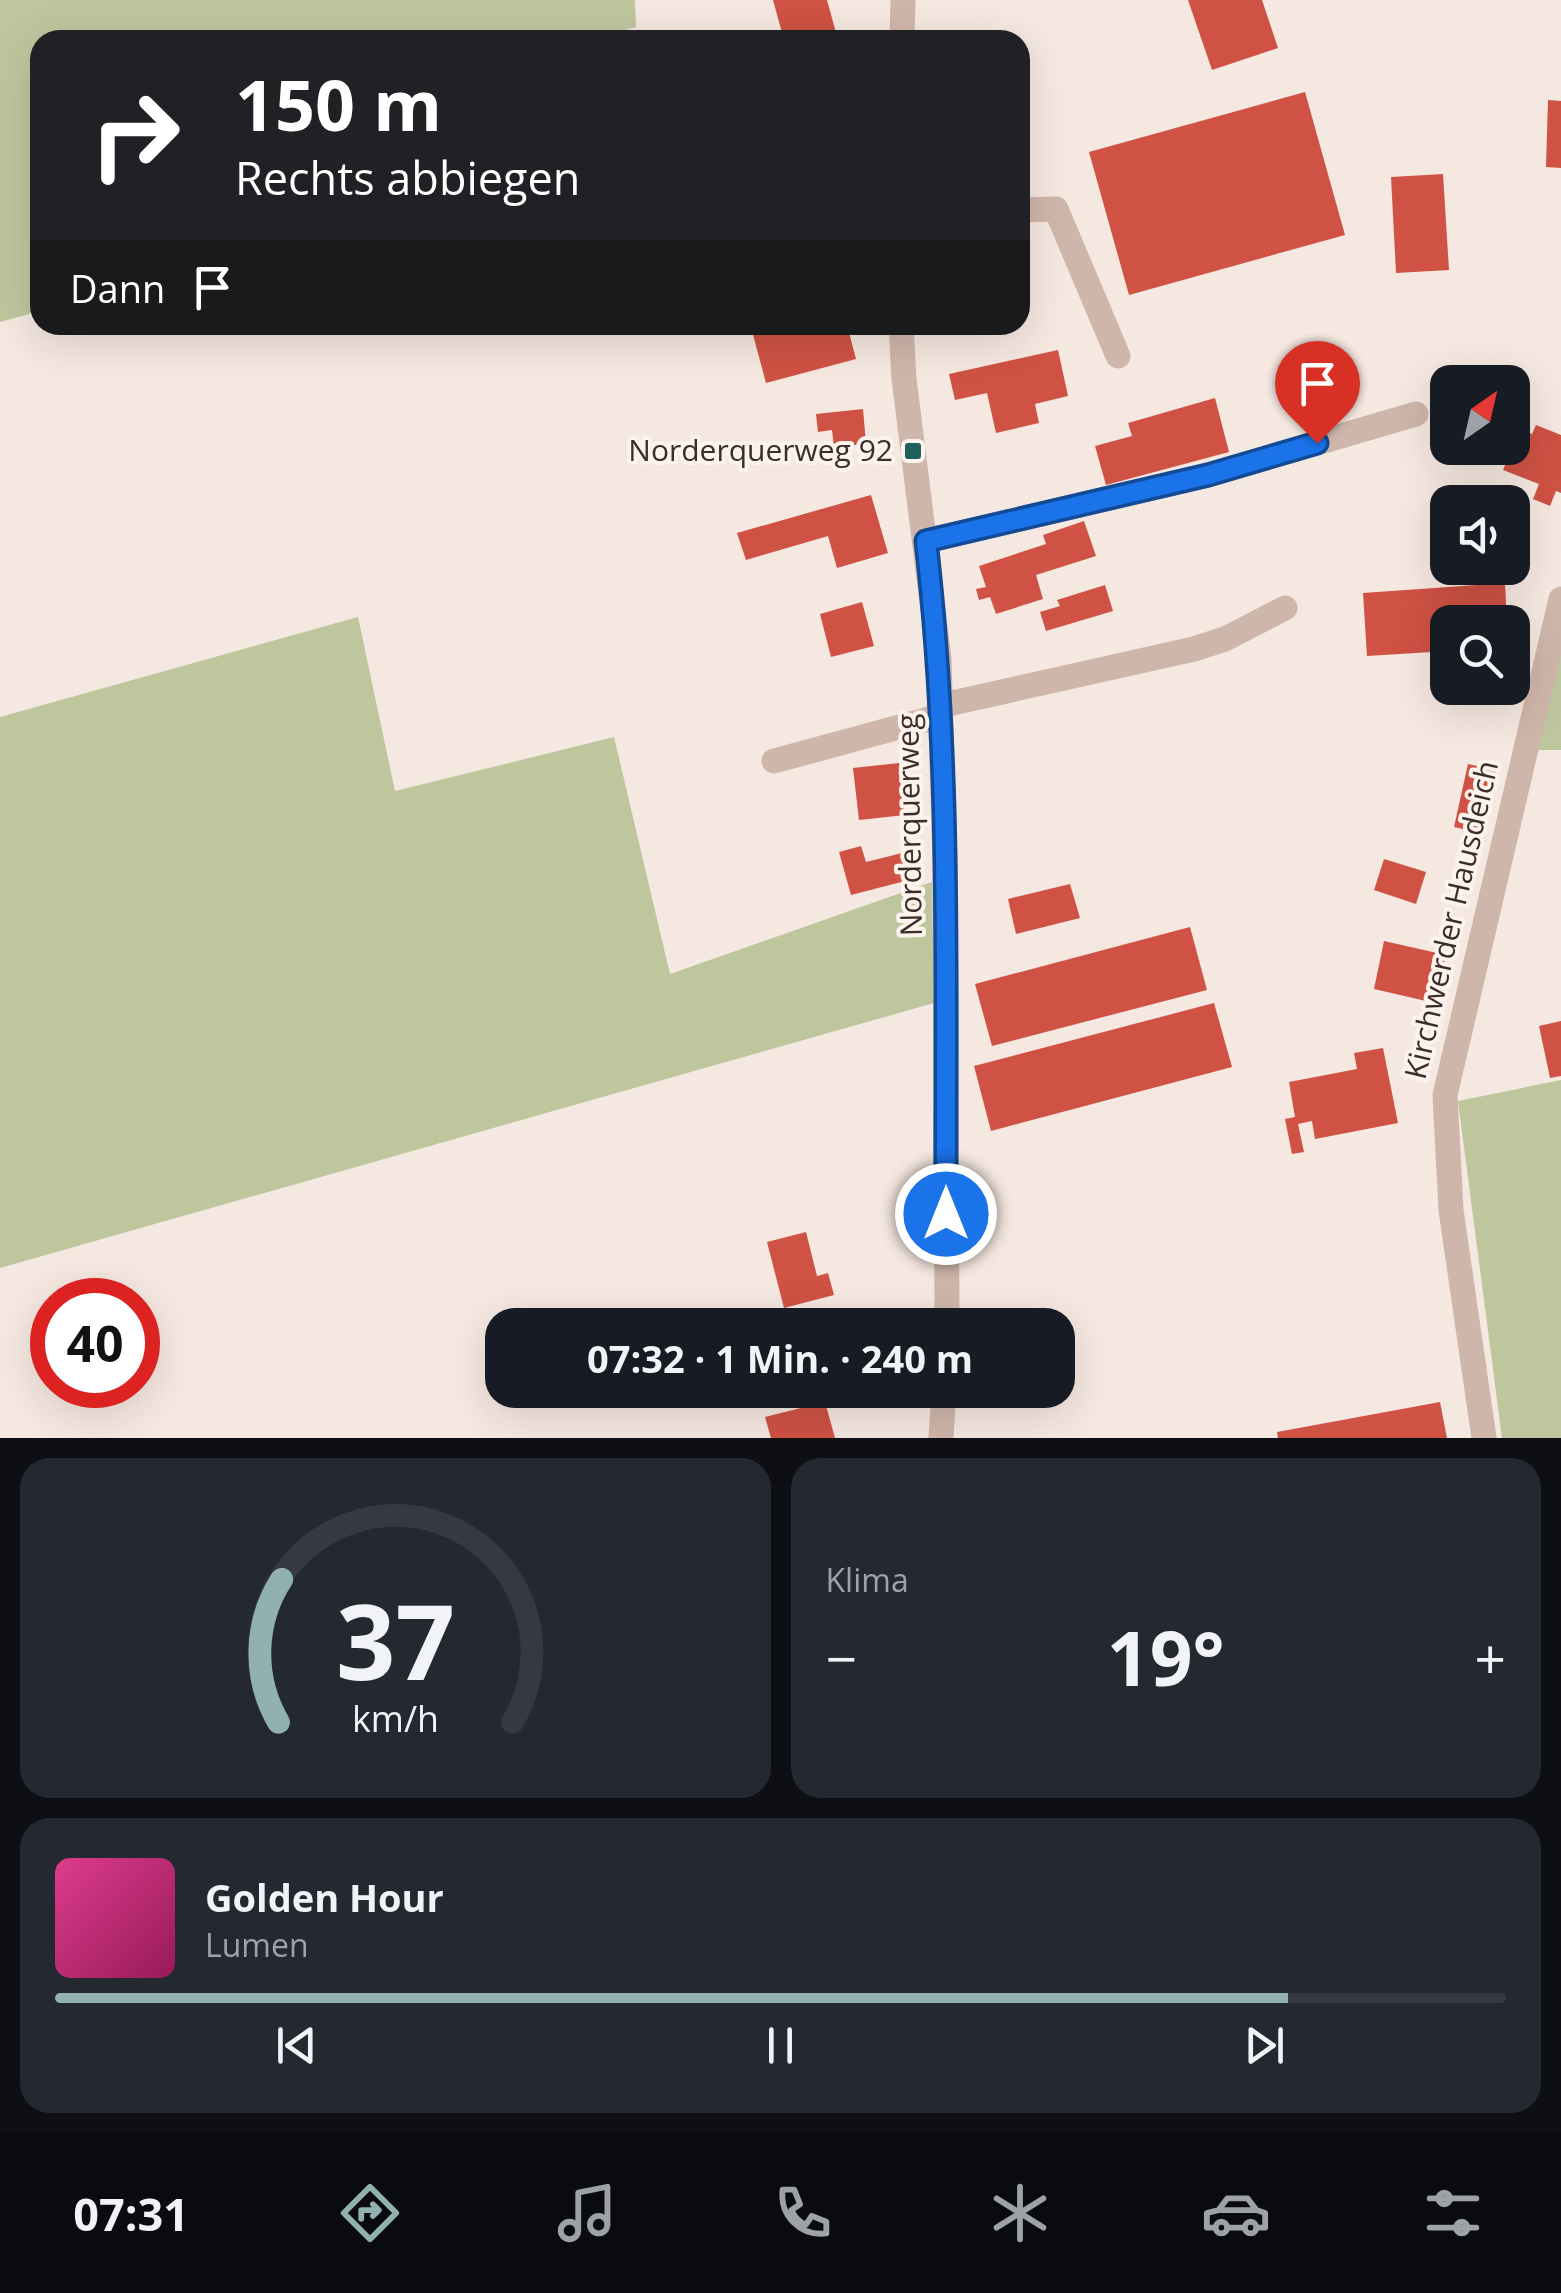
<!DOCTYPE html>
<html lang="de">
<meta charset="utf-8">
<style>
body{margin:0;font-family:"Open Sans",sans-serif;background:#242831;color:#f1f3f6;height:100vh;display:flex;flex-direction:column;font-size:38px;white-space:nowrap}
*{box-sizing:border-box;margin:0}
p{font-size:32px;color:#9ea1a6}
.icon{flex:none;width:55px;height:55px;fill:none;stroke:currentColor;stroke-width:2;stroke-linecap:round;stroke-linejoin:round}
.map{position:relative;height:1438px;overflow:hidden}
.side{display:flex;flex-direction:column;gap:20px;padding:20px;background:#0d0f14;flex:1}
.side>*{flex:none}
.top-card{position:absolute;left:30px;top:30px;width:1000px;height:305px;border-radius:30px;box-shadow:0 10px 40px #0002;background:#202124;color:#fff;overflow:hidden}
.needle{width:65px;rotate:34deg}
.tools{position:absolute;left:1430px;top:365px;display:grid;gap:20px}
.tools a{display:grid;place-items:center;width:100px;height:100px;border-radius:20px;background:#171b24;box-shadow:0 10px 40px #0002;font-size:50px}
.speed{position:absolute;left:30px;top:1278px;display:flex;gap:20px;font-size:50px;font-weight:700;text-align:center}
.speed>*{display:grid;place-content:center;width:130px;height:130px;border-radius:50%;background:#171b24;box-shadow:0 10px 40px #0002;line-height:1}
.speed .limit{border:15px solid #d22;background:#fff;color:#111}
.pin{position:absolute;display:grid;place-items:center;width:85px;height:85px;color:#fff;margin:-102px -42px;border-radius:50% 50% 50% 0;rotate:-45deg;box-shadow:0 0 10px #0007}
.pin .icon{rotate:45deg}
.me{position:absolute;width:110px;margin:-55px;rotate:0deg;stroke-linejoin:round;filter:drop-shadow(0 0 8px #0008)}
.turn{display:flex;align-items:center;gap:35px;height:210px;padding:0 40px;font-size:45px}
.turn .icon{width:130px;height:130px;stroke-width:2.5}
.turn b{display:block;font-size:70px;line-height:85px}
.then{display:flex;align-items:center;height:95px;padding:0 40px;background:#0003;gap:20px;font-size:38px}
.big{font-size:75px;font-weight:700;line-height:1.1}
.side .widget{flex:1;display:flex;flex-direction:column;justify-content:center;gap:15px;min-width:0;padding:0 35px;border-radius:30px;background:#242831}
.side .dial{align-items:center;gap:0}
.dial svg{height:260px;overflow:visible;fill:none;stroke:#363941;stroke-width:7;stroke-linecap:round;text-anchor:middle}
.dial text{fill:#f1f3f6;stroke:none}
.song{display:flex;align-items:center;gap:30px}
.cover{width:120px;height:120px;border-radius:15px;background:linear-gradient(135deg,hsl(330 70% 55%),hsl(330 70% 35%))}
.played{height:10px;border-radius:5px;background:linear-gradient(90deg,#91b1b1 85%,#363941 85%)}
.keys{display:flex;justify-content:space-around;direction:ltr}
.heat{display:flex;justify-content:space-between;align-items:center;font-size:55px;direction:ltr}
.side .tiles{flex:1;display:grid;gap:20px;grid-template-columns:1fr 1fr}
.widget:last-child{grid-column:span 2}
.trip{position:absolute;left:485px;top:1308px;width:590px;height:100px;border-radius:30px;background:#171b24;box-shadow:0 10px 40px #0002;font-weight:700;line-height:100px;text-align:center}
.dock{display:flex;height:160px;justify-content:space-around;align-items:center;background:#090b0e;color:#9ea1a6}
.dock .icon{width:70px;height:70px}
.dock .selected{color:#91b1b1}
.dock b{font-size:45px;color:#f1f3f6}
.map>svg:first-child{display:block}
.green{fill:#bec69e}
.building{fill:#cf5244}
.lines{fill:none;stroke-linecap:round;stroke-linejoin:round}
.minor{stroke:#cfb6aa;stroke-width:25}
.route-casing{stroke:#114b97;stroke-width:25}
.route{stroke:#1a73e8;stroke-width:18}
.poi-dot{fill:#1c615c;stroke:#fcf3ed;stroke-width:4}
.labels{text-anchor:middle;stroke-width:8;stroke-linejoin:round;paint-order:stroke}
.poi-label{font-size:30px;fill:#3c2d2a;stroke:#fcf3ed;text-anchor:end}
.street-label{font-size:30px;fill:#3c2d2a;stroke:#fcf3ed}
</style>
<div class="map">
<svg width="1561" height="1438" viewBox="0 0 1561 1438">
<rect width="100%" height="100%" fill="#f5e8e0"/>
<g class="green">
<polygon points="0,0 635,0 636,27 589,40 40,40 40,311 0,322"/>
<polygon points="358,617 395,791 614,737 670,974 932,882 934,1003 0,1268 0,717"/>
<polygon points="1561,647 1561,750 1536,750"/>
<polygon points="1561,1080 1561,1438 1502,1438 1458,1101"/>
</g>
<g class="building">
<polygon points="773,0 827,0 838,40 784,40"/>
<polygon points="1188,0 1262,0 1278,48 1212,70"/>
<polygon points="1305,92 1345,235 1129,295 1089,152"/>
<polygon points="1548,100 1561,101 1561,168 1546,167"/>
<polygon points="1443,174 1449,270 1396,273 1391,177"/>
<polygon points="776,325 847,325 856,359 766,383 752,331"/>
<polygon points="1058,350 1068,396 1035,404 1039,423 996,433 987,393 955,400 949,374"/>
<polygon points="1215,398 1229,452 1106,485 1095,446 1132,436 1128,423"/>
<polygon points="863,409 866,444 834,447 832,430 818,432 816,414"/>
<polygon points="1536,425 1561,435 1561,493 1556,491 1550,506 1533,499 1539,484 1503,470 1520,429 1532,434"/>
<polygon points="871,495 888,553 837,568 828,536 746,560 737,533"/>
<polygon points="1084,521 1096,556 1036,575 1043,599 996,614 990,597 979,600 976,589 986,587 979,566 1046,544 1043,535"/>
<polygon points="1505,583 1507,622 1448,622 1448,651 1367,656 1363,593"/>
<polygon points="1105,585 1113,611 1046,631 1040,612 1060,606 1057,600"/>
<polygon points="862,602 874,646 831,657 820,614"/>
<polygon points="899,763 905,815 859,820 853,768"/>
<polygon points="1468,764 1496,770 1482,833 1454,827"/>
<polygon points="861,846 866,862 902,853 909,880 851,895 839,852"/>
<polygon points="1384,859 1426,872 1416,904 1374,890"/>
<polygon points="1070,884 1080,918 1016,934 1008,899"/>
<polygon points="1190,927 1207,990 992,1046 975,984"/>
<polygon points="1384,941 1446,955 1435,1003 1374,989"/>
<polygon points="1214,1003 1232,1067 991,1131 974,1066"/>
<polygon points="1561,1021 1561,1076 1550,1078 1539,1026"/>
<polygon points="1383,1048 1398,1123 1315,1139 1312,1121 1298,1124 1304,1152 1292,1154 1285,1119 1295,1117 1289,1082 1357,1069 1354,1053"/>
<polygon points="806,1232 817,1276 828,1273 834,1295 784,1308 767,1242"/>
<polygon points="825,1402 835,1438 771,1438 765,1417"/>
<polygon points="1440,1402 1447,1438 1278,1438 1277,1432"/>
</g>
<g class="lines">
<g class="minor">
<polyline points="902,40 903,0"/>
<polyline points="1020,210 1056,209 1118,356"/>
<polyline points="901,325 904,379 939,658 945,864 947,1325"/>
<polyline points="926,541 1208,475 1416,414"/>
<polyline points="939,706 1194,649 1225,639 1285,608"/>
<polyline points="774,761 940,716"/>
<polyline points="941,1438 944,1390"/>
<polyline points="1484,1438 1451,1210 1445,1095 1561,599"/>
</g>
</g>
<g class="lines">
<defs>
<path id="route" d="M946,1214C945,990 952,764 926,541L1208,475L1317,443"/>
</defs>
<use href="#route" class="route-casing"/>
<use href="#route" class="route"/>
</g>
<rect class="poi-dot" x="903" y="441" width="20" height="20" rx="5"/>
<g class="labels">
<g class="poi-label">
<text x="893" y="461">Norderquerweg 92</text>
</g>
<g class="street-label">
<text transform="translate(910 825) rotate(-91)" y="10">Norderquerweg</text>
<text transform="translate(1452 920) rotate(-77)" y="10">Kirchwerder Hausdeich</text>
</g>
</g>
</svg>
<div class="tools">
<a><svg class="needle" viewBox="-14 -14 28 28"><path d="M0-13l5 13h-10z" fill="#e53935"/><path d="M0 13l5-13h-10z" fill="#9ea1a6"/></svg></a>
<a><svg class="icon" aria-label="sound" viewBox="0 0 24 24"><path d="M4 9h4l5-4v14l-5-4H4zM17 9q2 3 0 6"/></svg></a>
<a><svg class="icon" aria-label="search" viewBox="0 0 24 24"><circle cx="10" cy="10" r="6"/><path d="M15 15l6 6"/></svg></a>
</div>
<div class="speed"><div class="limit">40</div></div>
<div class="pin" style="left:1317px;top:443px;background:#d93025"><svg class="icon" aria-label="arrive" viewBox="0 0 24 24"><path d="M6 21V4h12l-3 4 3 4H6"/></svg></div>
<svg class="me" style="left:946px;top:1214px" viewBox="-20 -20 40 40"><circle r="17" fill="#1a73e8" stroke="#fff" stroke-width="3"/><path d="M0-11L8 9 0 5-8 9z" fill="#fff"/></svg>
<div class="trip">07:32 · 1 Min. · 240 m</div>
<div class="top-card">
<div class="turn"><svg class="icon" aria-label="right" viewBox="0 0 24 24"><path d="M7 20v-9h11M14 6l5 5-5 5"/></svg><div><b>150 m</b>Rechts abbiegen</div></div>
<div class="then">Dann<svg class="icon" aria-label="arrive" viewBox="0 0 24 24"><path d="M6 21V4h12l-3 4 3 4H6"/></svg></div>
</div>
</div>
<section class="side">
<div class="tiles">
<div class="widget dial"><svg viewBox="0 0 100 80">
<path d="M14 69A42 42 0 1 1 86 69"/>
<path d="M14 69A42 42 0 0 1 15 25" stroke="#91b1b1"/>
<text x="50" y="56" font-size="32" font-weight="700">37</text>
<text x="50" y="72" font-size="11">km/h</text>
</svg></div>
<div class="widget"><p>Klima</p>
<div class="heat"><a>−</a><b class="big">19°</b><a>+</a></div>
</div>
<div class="widget">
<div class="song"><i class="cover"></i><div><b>Golden Hour</b><p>Lumen</p></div></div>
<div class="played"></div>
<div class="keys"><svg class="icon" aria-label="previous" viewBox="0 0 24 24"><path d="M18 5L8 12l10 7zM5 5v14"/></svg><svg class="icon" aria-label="pause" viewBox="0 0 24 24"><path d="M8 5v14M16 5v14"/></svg><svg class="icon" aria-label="next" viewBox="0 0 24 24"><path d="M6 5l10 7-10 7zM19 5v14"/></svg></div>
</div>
</div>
</section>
<nav class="dock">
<b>07:31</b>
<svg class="icon selected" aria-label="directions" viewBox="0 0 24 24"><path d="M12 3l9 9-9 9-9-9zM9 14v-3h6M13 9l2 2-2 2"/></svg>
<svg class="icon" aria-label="music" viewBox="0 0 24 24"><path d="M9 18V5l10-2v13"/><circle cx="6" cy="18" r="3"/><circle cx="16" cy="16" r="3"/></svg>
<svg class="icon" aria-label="phone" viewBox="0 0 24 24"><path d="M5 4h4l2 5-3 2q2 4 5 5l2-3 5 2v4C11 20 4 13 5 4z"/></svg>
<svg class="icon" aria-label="climate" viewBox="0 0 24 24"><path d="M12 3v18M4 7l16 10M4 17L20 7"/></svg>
<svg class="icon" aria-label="car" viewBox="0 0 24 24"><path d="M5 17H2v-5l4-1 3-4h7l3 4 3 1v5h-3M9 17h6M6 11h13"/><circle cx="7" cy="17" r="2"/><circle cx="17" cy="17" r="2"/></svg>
<svg class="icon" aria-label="filters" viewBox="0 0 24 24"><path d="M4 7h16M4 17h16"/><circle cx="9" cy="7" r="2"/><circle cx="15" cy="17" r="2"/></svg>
</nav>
